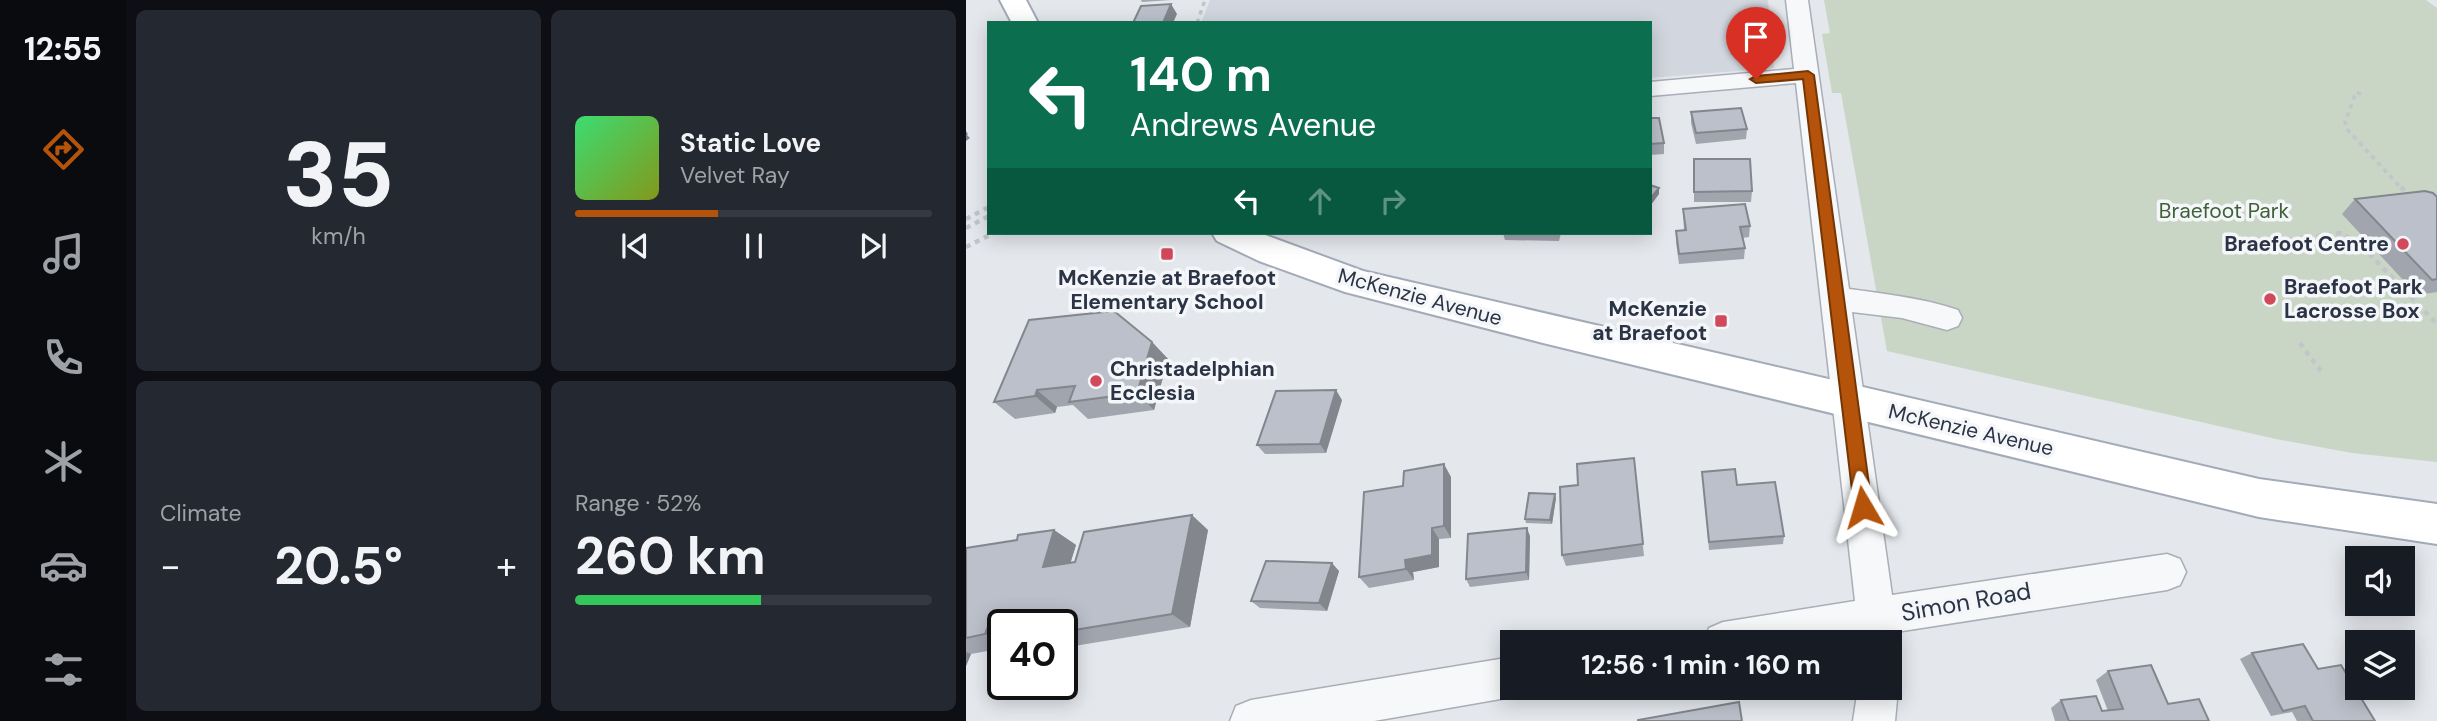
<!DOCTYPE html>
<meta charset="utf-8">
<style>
body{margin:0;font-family:"DM Sans",sans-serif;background:#242831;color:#f1f3f6;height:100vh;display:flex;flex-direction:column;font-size:26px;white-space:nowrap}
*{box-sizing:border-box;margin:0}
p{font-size:23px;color:#9ea1a6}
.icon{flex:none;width:38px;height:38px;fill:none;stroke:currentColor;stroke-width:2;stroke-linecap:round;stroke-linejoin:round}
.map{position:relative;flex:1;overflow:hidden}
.drawer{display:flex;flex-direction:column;gap:10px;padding:10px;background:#0d0f14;width:840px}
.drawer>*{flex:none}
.banner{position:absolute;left:21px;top:21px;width:665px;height:214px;border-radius:0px;box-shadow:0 4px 18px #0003;background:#0b6e4f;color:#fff;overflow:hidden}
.tools{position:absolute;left:1379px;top:546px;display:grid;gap:14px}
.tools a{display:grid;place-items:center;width:70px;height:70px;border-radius:0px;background:#171b24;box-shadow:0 4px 18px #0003;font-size:35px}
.speed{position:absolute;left:21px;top:609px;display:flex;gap:14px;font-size:35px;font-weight:700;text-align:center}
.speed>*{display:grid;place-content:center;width:91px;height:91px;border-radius:50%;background:#171b24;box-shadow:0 4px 18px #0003;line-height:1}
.speed .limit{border:4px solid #111;border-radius:10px;background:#fff;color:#111}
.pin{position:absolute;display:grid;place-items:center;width:60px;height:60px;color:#fff;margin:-72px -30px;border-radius:50% 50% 50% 0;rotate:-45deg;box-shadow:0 0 7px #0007}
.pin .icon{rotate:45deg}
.me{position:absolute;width:77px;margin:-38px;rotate:353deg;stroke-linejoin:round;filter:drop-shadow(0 0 5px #0008)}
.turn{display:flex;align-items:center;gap:24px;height:147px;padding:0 28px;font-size:32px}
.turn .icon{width:91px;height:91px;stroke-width:2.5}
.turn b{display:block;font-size:49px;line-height:60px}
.lanes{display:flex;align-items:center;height:66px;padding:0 28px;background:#0003;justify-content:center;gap:35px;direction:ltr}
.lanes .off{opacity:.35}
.big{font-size:52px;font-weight:700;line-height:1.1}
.drawer .widget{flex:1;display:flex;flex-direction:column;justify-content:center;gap:10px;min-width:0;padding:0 24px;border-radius:10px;background:#242831}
.drawer .dial{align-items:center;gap:0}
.dial b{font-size:91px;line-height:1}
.song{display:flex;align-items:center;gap:21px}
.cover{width:84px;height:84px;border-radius:10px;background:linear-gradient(135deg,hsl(140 70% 55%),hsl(70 70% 35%))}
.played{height:7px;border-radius:4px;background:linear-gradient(90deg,#b45309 40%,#363941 40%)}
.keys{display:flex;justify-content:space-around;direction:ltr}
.heat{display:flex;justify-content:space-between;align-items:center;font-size:38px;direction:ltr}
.charge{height:10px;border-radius:5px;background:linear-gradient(90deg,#34c759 52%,#363941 0)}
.drawer .tiles{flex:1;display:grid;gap:10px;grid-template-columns:repeat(2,1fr)}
.trip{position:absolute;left:534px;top:630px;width:402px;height:70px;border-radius:0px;background:#171b24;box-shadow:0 4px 18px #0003;font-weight:700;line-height:70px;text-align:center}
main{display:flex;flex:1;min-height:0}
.tabs{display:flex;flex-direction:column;width:126px;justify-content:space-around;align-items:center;background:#090b0e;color:#9ea1a6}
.tabs .icon{width:49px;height:49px}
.tabs .selected{color:#b45309}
.tabs b{font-size:32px;color:#f1f3f6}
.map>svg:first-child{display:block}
.built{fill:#d2d6de}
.green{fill:#c9d6c5}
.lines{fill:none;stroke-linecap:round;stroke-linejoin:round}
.minor-casing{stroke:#a9aeb7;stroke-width:3}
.major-casing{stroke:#a3abb8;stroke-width:4}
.path-far1{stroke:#c2c5cb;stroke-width:3.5;stroke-dasharray:4.5 4.5;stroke-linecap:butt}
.path{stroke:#c2c5cb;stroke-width:4.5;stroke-dasharray:5 5;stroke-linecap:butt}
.minor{fill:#f7f8fa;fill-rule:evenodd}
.major{fill:#fff;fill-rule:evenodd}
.wall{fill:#a1a5ae}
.shaded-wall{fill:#83868d}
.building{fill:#bbc0ca;stroke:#83868d;stroke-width:2}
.route{fill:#b45309;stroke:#753606;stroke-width:2}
.poi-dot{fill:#d1495b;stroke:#f4f6f9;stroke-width:2.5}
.labels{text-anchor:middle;stroke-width:7;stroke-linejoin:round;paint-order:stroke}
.park-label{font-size:21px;fill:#3f6138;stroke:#f4f6f9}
.poi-label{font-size:21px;font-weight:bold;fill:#2b3445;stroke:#f4f6f9;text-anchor:end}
.street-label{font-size:21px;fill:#2b3445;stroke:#f4f6f9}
.near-street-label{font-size:24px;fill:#2b3445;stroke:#f4f6f9}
</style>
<main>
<nav class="tabs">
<b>12:55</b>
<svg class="icon selected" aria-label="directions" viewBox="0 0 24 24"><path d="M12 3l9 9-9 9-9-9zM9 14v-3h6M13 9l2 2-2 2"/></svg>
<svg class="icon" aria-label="music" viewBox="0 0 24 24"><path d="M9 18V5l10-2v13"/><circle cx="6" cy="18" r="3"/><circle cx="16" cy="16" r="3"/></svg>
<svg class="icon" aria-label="phone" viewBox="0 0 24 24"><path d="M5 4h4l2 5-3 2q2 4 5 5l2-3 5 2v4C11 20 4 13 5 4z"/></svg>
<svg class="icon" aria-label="climate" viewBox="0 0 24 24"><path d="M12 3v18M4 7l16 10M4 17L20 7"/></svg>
<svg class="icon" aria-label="car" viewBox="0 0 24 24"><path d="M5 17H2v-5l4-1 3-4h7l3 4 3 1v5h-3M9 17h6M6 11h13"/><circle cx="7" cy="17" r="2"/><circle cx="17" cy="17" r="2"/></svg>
<svg class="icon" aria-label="filters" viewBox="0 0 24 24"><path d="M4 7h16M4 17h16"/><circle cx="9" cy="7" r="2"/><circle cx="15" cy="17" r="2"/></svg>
</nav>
<section class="drawer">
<div class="tiles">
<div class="widget dial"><b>35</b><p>km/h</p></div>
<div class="widget">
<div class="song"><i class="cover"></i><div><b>Static Love</b><p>Velvet Ray</p></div></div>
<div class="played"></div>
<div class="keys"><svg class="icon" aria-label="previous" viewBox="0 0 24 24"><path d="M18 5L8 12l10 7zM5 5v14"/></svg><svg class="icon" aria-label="pause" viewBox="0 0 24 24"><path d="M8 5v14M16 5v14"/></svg><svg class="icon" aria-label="next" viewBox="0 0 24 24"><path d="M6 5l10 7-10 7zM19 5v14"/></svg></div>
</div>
<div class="widget"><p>Climate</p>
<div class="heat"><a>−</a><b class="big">20.5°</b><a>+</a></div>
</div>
<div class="widget"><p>Range · 52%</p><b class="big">260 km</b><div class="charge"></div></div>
</div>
</section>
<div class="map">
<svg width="1471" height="721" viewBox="0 0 1471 721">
<rect width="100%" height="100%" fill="#e4e7ec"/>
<polygon class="built" points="244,0 802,0 808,68 684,78 684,23 235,23"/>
<polygon class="green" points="858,0 1460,0 1471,8 1471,462 1386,453 1310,439 921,351 875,93 866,93 856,34 864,33"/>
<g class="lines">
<defs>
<g id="minor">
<path d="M820,0H842L883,289C920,294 956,298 992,310L996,318L992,326L981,330L936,318L886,312L926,595L1201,554L1214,559L1220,572L1214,585L1201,590L930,632L931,642L924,656V642H891V639L872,642H737L743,628L757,622L889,601L830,83L684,96V82L828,69Z"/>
<polygon points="546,657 546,688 562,688 560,691 546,697 408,721 264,721 270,706 285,700"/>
<polygon points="924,672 932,688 929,721 887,721 892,688 924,688"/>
</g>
<g id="major">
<polygon points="34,0 60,0 72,23 46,23"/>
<polygon points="246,233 294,233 397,271 1293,479 1471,504 1471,544 1293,517 577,343 379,292 293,261 251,241"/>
</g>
</defs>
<use href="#minor" class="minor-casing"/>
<use href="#major" class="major-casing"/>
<g class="path-far1">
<polyline points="231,23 239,0"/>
<polyline points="1395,94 1390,92 1379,122 1380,128 1436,189"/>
</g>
<g class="path">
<polyline points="1435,187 1443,196"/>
<polyline points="0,219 23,207"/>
<polyline points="0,228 23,216"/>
<polyline points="1281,245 1375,233 1395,245 1471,324"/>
<polyline points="0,247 28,233"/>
<polyline points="1334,343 1357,374"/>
</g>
<use href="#minor" class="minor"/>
<use href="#major" class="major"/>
</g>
<g class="wall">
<polygon points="175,0 205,0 176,2"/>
<polygon points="725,112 781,129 780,139 730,144 725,123"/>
<polygon points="684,118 698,143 698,154 684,155"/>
<polygon points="728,159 786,191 785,202 728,202"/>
<polygon points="1471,197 1471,292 1451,295 1376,214 1389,199"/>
<polygon points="717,209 784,226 783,237 776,238 779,248 778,259 713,264 710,242 710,231 718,231"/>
<polygon points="537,233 595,233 593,241 539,240"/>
<polygon points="186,342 202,359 188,410 122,419 107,405 91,407 89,413 49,419 28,402"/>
<polygon points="376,400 360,453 299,454 291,445"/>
<polygon points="668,458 678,556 600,566 596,555 612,485"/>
<polygon points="736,472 771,485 818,536 817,544 743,550"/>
<polygon points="485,477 485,538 473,539 473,567 447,572 448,580 403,588 393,577 437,486"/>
<polygon points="590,498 586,524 560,523 559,519"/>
<polygon points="88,530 110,545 104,563 242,530 224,627 96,648 96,625 37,625 37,648 5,654 0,666 0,548 51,540"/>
<polygon points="564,536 563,580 504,587 500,579"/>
<polygon points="373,571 361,611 294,608 285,601"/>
<polygon points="1286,653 1352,669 1409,721 1331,721 1326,712 1305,716 1274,659"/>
<polygon points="1142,671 1202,704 1243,721 1089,721 1085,708 1095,700 1136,711 1142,711 1130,680"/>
</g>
<g class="shaded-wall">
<polygon points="205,4 211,14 207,23 197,23"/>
<polygon points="0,131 2,134 1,135 4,138 0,141"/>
<polygon points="693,188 693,194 685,205 684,199"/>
<polygon points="186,342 202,359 188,410 171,393"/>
<polygon points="71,390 91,407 89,413 69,396"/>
<polygon points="370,390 376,400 360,453 354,444"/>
<polygon points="478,464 485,477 485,538 478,526"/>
<polygon points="589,494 590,498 586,524 584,520"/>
<polygon points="226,515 242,530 224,627 206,614"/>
<polygon points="466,528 473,539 473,567 447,572 448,580 440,569 439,560"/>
<polygon points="561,528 564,536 563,580 560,572"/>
<polygon points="88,530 110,545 99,581 77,567"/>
<polygon points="366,563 373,571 361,611 353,603"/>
<polygon points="25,619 37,625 37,643 19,634"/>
<polygon points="0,652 5,654 0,666"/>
</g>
<g class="building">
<polygon points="205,4 197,23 167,23 175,6"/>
<polygon points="775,108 781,129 730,133 725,112"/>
<polygon points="684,118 693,118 698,143 684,144"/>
<polygon points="728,159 784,159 786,191 728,192"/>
<polygon points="684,185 693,188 684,199"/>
<polygon points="1459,191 1467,193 1471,197 1471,279 1466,280 1389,199"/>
<polygon points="779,204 784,226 774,227 779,248 713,254 710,231 720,230 717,209"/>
<polygon points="148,311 186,342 171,393 103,402 109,386 71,390 69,396 28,402 63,320"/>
<polygon points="370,390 354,444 291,445 310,391"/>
<polygon points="668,458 677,544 596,555 594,487 612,485 611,464"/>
<polygon points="478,464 478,526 466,528 466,555 439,560 440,569 393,577 398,492 437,486 438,471"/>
<polygon points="769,469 771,485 809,482 818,536 743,542 736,472"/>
<polygon points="563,493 589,494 584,520 559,519"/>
<polygon points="226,515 206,614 96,632 96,625 47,625 50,615 25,619 19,634 0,638 0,548 51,540 52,535 88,530 77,567 109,562 118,532"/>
<polygon points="561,528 560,572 500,579 502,534"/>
<polygon points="300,561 366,563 353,603 285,601"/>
<polygon points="1337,644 1352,669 1375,665 1409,721 1347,721 1339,706 1317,711 1286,653"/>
<polygon points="1185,665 1202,704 1233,699 1243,721 1103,721 1095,700 1130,696 1136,711 1157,709 1142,671"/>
<polygon points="773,702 776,721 672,721 672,720"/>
</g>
<polygon class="route" points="842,71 848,75 906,507 903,512 897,515 890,512 888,507 837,79 790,83 784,79 790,76"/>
<g class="poi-dot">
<circle cx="1437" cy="244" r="7"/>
<rect x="194" y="247" width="14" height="14" rx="3.5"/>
<circle cx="1304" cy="299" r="7"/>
<rect x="748" y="314" width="14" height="14" rx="3.5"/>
<circle cx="130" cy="381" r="7"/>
</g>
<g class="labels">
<g class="park-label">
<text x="1258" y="218">Braefoot Park</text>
</g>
<g class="poi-label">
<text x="1423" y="251">Braefoot Centre</text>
<text x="201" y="285" text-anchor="middle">McKenzie at Braefoot<tspan x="201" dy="24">Elementary School</tspan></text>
<text x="1318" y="294" text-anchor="start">Braefoot Park<tspan x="1318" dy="24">Lacrosse Box</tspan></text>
<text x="741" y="316">McKenzie<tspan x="741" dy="24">at Braefoot</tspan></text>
<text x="144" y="376" text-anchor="start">Christadelphian<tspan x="144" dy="24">Ecclesia</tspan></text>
</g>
<g class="street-label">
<text transform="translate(454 297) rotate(15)" y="7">McKenzie Avenue</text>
<text transform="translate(1005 430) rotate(13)" y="7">McKenzie Avenue</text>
</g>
<g class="near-street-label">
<text transform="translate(1000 602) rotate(-10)" y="8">Simon Road</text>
</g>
</g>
</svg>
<div class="tools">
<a><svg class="icon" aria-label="sound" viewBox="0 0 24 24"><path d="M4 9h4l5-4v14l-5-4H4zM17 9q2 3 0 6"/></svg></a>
<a><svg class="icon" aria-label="layers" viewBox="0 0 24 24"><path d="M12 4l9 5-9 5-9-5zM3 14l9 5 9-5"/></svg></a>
</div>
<div class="speed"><div class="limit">40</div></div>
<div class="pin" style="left:790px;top:79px;background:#d93025"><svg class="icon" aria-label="arrive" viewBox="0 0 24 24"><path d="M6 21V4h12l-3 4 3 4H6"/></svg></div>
<svg class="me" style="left:897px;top:507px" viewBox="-20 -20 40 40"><path d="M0-17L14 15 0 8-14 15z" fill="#b45309" stroke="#fff" stroke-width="4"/></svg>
<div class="trip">12:56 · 1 min · 160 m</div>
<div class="banner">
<div class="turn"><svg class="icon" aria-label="left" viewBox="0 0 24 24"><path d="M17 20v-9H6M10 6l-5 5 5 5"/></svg><div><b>140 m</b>Andrews Avenue</div></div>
<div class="lanes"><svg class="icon" aria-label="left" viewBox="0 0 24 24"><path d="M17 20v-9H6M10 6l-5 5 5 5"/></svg><svg class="icon off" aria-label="ahead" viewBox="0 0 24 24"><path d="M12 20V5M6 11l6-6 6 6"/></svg><svg class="icon off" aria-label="right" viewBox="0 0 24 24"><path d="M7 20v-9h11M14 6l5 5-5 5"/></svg></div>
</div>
</div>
</main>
